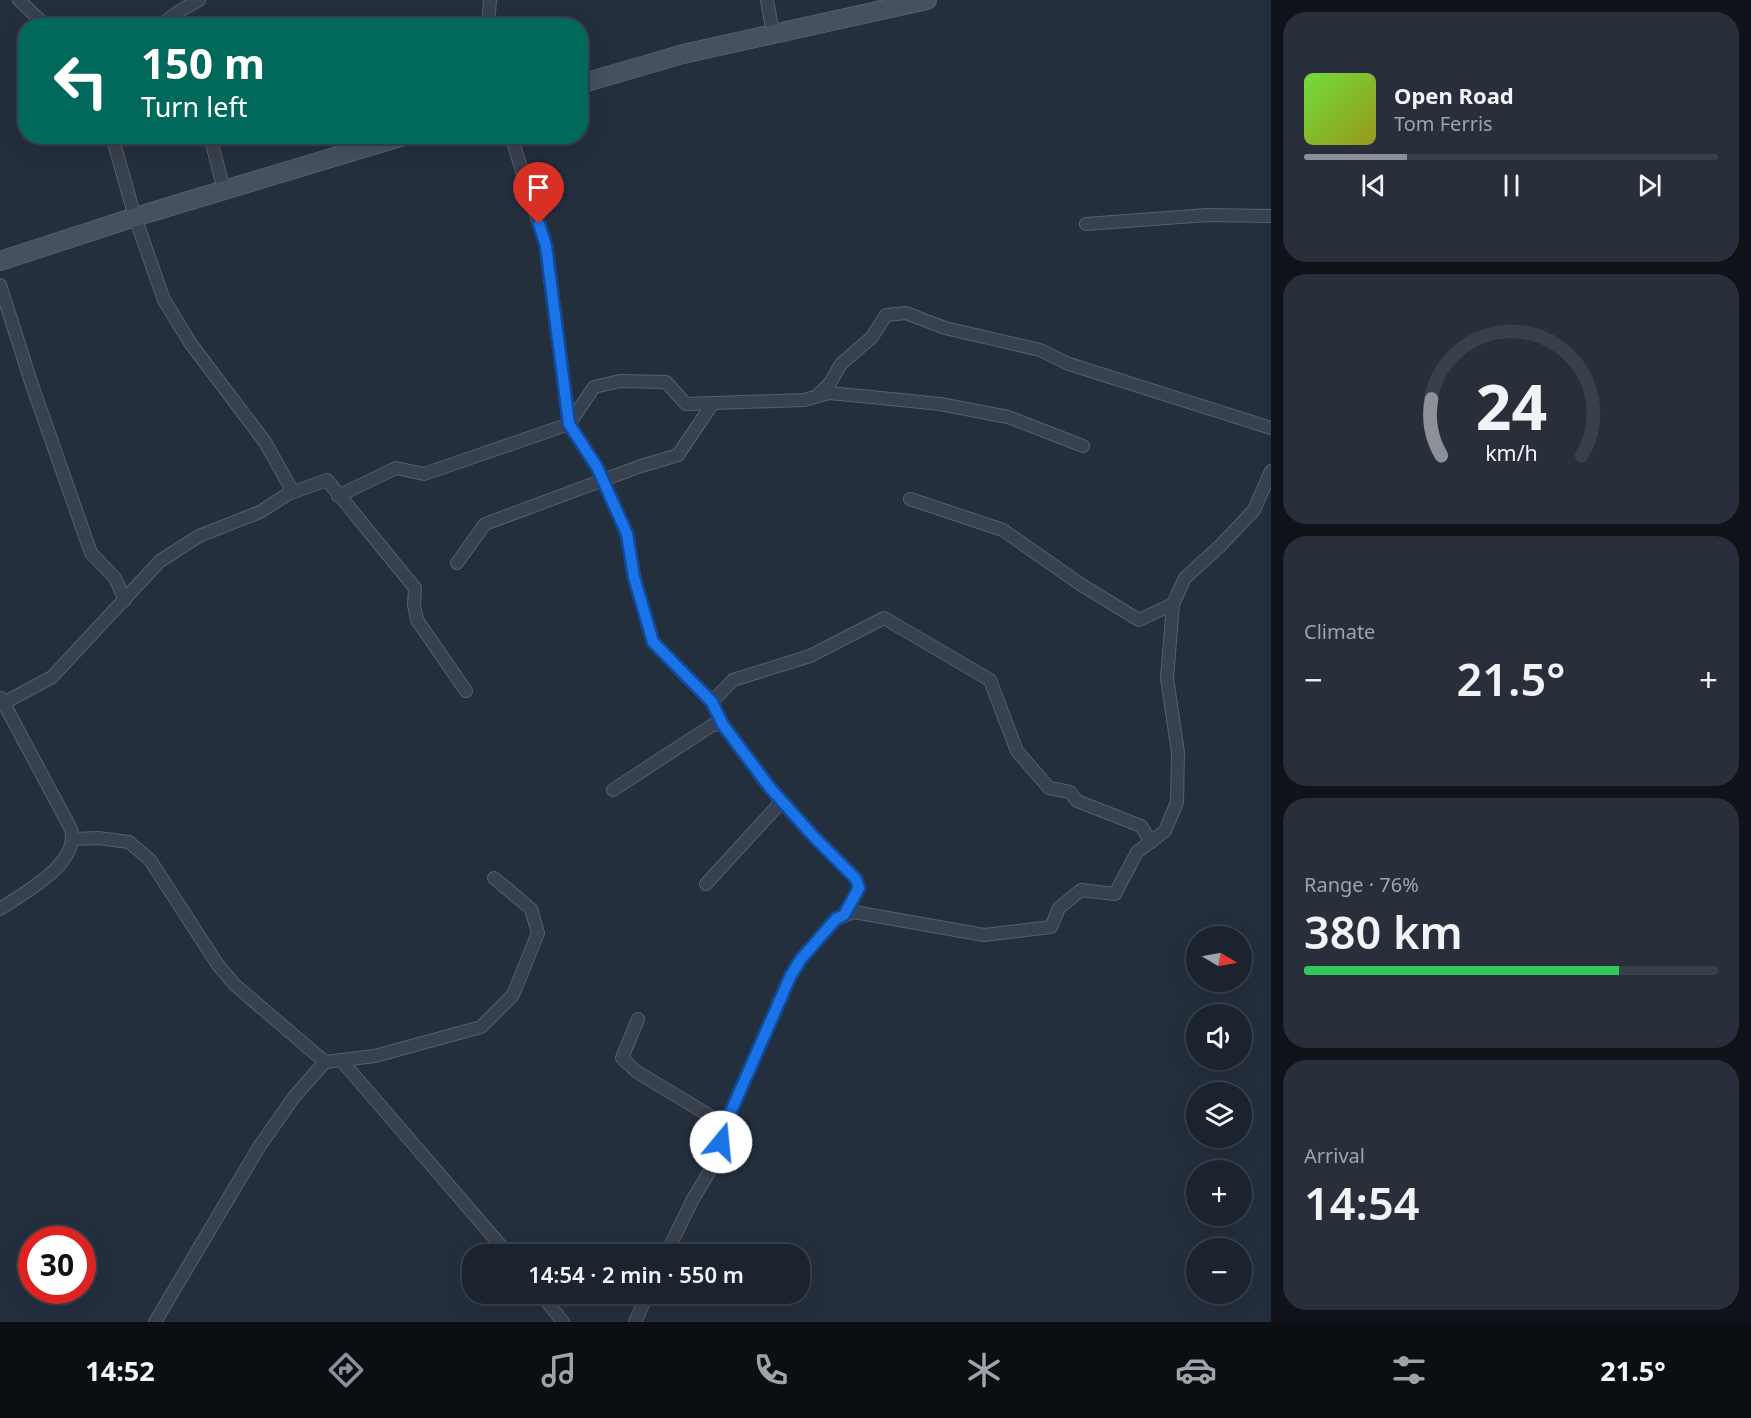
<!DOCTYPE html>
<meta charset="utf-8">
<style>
body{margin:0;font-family:"Noto Sans",sans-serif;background:#282f3a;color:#f1f3f6;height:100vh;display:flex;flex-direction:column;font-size:22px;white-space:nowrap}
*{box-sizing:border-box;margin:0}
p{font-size:20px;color:#a0a4aa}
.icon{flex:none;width:33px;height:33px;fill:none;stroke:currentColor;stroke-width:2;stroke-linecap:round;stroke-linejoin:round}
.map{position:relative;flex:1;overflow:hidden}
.sheet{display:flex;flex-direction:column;gap:12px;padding:12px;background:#0f1319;width:480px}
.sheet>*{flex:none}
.hud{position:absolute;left:18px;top:18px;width:570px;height:126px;border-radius:24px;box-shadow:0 6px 24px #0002,0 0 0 2px #39404a;background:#00695c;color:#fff;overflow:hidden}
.needle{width:39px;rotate:100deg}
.controls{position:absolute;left:1186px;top:926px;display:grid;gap:12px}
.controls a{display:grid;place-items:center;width:66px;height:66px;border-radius:50%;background:#1b232e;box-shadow:0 6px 24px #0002,0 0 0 2px #39404a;font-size:30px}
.speed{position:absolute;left:18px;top:1226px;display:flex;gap:12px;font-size:30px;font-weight:700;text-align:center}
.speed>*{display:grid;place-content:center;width:78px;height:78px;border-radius:50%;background:#1b232e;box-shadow:0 6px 24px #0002,0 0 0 2px #39404a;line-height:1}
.speed .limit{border:9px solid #d22;background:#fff;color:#111}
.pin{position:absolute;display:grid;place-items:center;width:51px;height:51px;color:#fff;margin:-62px -26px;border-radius:50% 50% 50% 0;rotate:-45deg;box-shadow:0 0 6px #0007}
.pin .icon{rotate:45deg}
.me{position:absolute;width:66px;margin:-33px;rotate:17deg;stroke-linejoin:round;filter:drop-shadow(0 0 4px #0008)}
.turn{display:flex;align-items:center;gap:21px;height:126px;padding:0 24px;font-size:27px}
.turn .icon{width:78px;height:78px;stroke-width:2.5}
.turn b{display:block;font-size:42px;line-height:51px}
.big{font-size:45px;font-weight:600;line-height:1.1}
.sheet .tile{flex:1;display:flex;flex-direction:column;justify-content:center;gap:9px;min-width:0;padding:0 21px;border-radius:24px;background:#282f3a}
.sheet .dial{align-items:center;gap:0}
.dial svg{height:156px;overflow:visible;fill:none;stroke:#39404a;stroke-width:7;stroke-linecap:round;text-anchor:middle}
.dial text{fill:#f1f3f6;stroke:none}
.song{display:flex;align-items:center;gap:18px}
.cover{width:72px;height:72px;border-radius:9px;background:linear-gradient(135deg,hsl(100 70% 55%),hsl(60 70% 35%))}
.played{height:6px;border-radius:3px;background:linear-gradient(90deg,#8c9099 25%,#39404a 25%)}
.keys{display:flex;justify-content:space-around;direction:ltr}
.heat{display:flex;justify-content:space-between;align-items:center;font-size:33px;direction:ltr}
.charge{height:9px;border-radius:4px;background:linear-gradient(90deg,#34c759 76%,#39404a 0)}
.trip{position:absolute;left:462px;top:1244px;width:348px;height:60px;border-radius:24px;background:#1b232e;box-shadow:0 6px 24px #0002,0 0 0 2px #39404a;font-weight:600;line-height:60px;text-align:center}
.menu{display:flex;height:96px;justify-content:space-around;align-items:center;background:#0b0e12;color:#a0a4aa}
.menu .icon{width:42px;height:42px}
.menu .selected{color:#8c9099}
.menu b{font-size:27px;color:#f1f3f6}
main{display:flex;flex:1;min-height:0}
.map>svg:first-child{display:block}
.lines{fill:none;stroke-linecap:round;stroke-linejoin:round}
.street-casing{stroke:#565f6c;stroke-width:14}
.secondary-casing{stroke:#565f6c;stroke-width:20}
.street{stroke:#38414e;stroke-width:12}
.secondary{stroke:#465061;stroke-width:18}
.route-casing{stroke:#114b97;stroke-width:15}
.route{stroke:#1a73e8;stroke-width:10}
</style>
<main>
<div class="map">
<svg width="1271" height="1322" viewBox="0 0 1271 1322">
<rect width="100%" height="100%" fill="#242f3e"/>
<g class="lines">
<defs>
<g id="street">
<polyline points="19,0 46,26"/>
<polyline points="767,0 773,34"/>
<polyline points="160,26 178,12 199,0"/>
<polyline points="488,26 490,0"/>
<polyline points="112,136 135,217 164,300 191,344 265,442 293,492"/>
<polyline points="210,136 224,190"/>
<polyline points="511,136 546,246 569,424 597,467 627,534 634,577 653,642 712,702 723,725"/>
<polyline points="1086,224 1207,215 1271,216"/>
<polyline points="0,285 32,385 91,553 115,578 125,600"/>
<polyline points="817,396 830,383 841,364 872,337 886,315 906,313 945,328 1040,350 1069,364 1271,428"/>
<polyline points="338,496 396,468 424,474 569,424 594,387 620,381 666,382 686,404 804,400 829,393 871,397 940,404 1008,417 1083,446"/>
<polyline points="910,499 1003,530 1080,584 1139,620 1173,604"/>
<polyline points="457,563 485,524 641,466 678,455 713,403"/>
<polyline points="712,702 733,680 810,656 884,618 990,680 1017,751 1049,788 1070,792 1077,801 1141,826 1151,842"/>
<polyline points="4,703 52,677 160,561 199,536 260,512 288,494 327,480 415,588 414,605 417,620 466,691"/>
<polyline points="613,790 714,724 723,725 771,789 815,838 856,879 859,888 844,916"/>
<polyline points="73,839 98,838 129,842 150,860 218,965 235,985 325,1062"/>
<polyline points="706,884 782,801"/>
<path d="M0,909C25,892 80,864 71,829L1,698"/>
<polyline points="638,1019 622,1058 637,1072 725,1125"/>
<polyline points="341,1060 508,1254"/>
<polyline points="666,1254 693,1199 717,1159 725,1125 791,975 801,959 836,919 854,912 984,935 1051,927 1059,908 1081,890 1115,894 1137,852 1165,831 1177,802 1178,753 1167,678 1173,604 1185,578 1220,546 1254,510 1271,471"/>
<polyline points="540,1293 563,1322"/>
<polyline points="155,1322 259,1147 294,1097 325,1062 375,1056 481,1027 513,995 538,933 531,909 494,878"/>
<polyline points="635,1322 648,1293"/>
</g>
<g id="secondary">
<polyline points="580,84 683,54 927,0"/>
<polyline points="0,261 135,217 404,136"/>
</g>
</defs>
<use href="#street" class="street-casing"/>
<use href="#secondary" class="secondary-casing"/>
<use href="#street" class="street"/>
<use href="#secondary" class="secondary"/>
</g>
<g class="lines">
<defs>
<polyline id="route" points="539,224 546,246 569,424 597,467 627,534 634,577 653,642 712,702 723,725 771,789 815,838 856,879 859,888 844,915 836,919 801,959 791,975 725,1125 721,1142"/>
</defs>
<use href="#route" class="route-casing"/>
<use href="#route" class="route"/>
</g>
</svg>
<div class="controls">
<a><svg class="needle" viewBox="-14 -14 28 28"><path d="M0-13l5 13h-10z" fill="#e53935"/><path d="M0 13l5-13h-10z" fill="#a0a4aa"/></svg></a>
<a><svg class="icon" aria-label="sound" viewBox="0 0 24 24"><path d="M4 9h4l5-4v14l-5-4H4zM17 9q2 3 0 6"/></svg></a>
<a><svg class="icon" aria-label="layers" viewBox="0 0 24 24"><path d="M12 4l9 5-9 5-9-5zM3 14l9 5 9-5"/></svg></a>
<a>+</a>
<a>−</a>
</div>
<div class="speed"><div class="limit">30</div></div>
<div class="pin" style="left:539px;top:224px;background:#d93025"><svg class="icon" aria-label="arrive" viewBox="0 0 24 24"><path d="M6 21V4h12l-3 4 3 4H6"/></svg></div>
<svg class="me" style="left:721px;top:1142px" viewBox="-20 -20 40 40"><circle r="19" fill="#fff"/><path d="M0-13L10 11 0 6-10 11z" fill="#1a73e8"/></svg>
<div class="trip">14:54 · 2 min · 550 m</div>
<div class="hud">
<div class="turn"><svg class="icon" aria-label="left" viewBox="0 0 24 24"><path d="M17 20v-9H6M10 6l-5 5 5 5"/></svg><div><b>150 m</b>Turn left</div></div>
</div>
</div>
<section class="sheet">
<div class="tile">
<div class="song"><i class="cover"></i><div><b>Open Road</b><p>Tom Ferris</p></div></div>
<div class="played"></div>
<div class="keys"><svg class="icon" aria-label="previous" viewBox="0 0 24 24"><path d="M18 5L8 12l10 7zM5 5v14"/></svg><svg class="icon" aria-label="pause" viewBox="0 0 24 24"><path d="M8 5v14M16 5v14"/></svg><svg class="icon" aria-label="next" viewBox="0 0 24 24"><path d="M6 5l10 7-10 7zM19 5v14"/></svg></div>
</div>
<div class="tile dial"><svg viewBox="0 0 100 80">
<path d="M14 69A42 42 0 1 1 86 69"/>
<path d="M14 69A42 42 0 0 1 9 40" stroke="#8c9099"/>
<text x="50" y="56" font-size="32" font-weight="700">24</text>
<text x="50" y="72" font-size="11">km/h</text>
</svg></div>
<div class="tile"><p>Climate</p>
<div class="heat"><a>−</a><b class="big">21.5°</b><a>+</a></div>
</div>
<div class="tile"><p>Range · 76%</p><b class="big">380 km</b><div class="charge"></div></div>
<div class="tile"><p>Arrival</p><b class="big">14:54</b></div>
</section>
</main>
<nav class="menu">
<b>14:52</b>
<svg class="icon selected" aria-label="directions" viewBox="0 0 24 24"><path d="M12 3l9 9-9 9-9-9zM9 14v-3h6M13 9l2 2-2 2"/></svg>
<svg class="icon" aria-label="music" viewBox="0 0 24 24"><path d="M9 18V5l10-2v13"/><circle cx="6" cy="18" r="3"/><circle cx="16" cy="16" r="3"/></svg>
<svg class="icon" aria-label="phone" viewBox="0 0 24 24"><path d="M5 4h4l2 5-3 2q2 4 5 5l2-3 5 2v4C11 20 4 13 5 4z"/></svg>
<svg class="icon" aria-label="climate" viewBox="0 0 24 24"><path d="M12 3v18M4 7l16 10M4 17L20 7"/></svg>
<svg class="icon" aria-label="car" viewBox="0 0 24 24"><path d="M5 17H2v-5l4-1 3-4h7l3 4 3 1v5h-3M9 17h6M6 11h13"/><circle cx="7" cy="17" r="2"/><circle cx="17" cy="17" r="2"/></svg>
<svg class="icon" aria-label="filters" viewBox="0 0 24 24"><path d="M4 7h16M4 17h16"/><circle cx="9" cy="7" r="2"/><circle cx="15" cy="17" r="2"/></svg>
<b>21.5°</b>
</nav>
